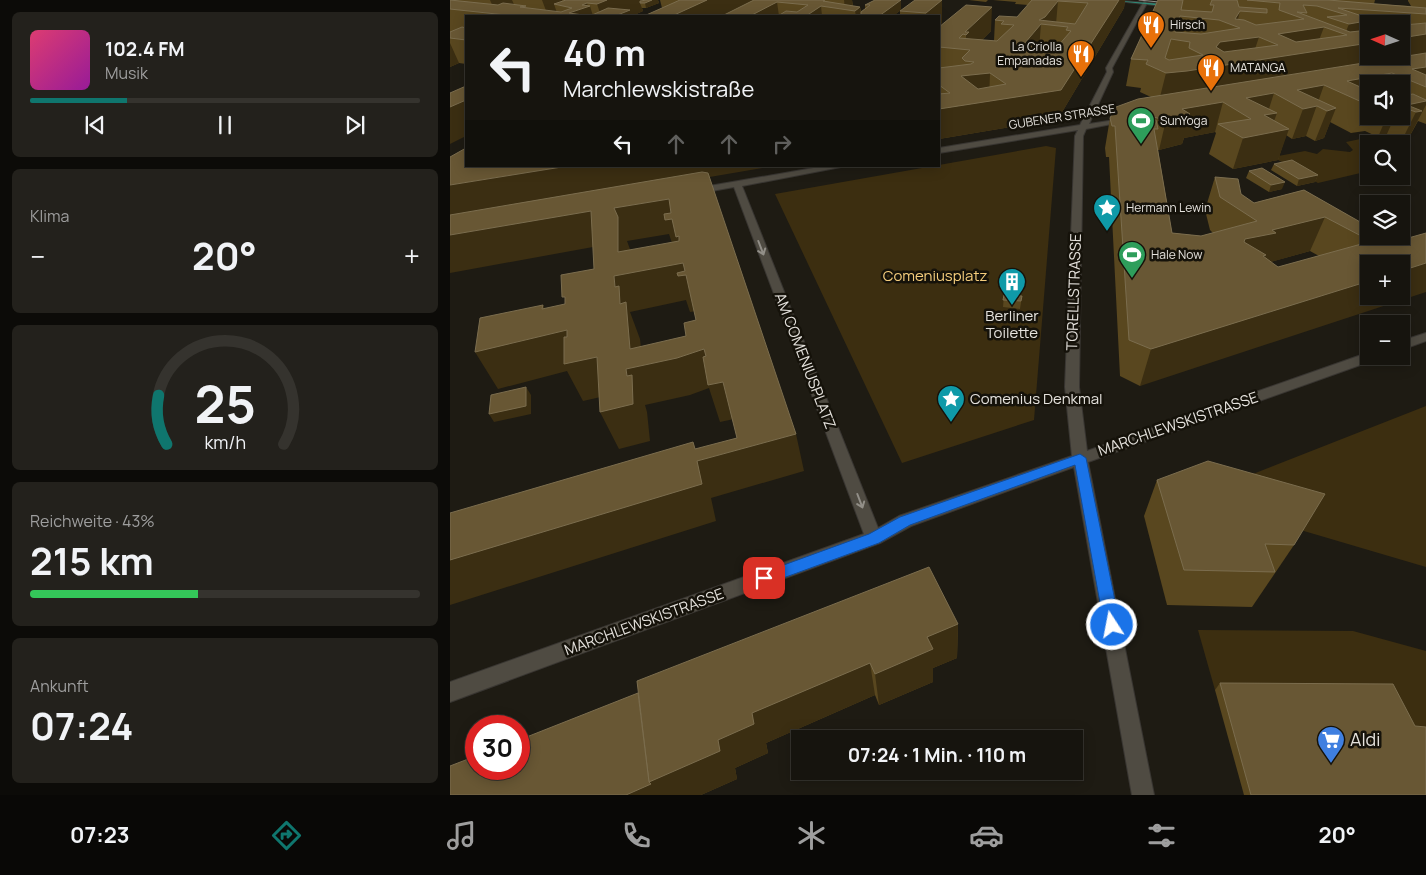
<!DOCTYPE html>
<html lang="de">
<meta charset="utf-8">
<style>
body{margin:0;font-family:Manrope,sans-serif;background:#23211c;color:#f1f3f6;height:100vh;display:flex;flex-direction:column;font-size:19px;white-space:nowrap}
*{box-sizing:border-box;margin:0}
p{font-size:16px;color:#9e9e9e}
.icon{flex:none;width:28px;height:28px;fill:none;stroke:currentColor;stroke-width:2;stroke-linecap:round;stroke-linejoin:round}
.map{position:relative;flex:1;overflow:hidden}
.panel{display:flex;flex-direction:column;gap:12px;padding:12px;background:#0c0b08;width:450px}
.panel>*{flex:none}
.guide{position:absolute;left:15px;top:15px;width:475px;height:152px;border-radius:0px;box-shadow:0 2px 12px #0003,0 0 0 1px #35332e;background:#16140e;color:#f1f3f6;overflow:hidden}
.needle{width:32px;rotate:273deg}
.fabs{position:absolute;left:910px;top:15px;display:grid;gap:10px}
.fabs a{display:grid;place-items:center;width:50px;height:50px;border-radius:0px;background:#16140e;box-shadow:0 2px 12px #0003,0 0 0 1px #35332e;font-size:25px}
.speed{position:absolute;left:15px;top:715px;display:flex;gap:10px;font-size:25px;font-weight:700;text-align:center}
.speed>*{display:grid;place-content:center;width:65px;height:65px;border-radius:50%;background:#16140e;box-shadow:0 2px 12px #0003,0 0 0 1px #35332e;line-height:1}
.speed .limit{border:8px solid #d22;background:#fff;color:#111}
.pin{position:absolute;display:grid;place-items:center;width:42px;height:42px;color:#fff;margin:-21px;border-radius:10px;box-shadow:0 2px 8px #0006}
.me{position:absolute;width:55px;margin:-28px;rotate:349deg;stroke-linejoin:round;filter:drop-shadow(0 0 4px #0008)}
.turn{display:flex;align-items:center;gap:18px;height:105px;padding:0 15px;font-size:22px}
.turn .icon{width:65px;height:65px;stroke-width:2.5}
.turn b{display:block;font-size:35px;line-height:42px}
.lanes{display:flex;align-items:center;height:48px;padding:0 15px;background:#0003;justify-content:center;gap:25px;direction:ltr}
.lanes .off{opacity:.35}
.big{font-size:38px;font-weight:700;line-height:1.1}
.panel .tile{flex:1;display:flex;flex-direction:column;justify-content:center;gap:8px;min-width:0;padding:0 18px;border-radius:8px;background:#23211c}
.panel .dial{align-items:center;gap:0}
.dial svg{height:130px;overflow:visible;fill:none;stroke:#35332e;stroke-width:7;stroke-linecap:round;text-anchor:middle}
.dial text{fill:#f1f3f6;stroke:none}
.song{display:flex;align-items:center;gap:15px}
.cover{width:60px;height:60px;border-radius:8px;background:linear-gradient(135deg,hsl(340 70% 55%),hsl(300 70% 35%))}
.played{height:5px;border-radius:2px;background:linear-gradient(90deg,#0f766e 25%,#35332e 25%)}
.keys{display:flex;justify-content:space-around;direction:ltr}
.heat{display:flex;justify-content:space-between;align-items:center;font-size:28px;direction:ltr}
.charge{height:8px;border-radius:4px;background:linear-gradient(90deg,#34c759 43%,#35332e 0)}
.trip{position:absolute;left:341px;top:730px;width:292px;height:50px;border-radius:0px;background:#16140e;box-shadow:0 2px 12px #0003,0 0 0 1px #35332e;font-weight:700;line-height:50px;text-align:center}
.dock{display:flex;height:80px;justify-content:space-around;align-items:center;background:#090806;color:#9e9e9e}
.dock .icon{width:35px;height:35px}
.dock .current{color:#0f766e}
.dock b{font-size:22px;color:#f1f3f6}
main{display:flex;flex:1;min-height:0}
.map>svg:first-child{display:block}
.green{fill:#3c2e10}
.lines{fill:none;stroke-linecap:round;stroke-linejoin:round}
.minor-casing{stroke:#393632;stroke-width:2}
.primary-casing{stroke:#393632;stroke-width:2}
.minor{fill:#4f4b42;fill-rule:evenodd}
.primary{fill:#2f8f7a;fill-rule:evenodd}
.tram{stroke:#928f89;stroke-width:1}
.wall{fill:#59471f;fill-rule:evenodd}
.shaded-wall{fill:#3b2e12}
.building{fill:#685734;stroke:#7b6d4e;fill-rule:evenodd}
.oneway{stroke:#928f88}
.route{fill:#1a73e8;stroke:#114b97}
.labels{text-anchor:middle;stroke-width:5;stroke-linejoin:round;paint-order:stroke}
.far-poi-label{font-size:12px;fill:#e5e2dd;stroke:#15120a;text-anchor:start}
.far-street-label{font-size:12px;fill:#e5e2dd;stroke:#15120a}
.park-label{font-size:15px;fill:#f5cd7c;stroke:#15120a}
.street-label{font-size:15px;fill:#e5e2dd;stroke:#15120a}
.poi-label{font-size:15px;fill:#e5e2dd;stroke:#15120a}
.near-poi-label{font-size:18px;fill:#e5e2dd;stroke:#15120a;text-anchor:start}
</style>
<main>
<section class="panel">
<div class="tile">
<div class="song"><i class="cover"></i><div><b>102.4 FM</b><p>Musik</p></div></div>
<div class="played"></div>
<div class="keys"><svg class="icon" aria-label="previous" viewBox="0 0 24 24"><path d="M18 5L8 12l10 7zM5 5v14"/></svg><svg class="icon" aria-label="pause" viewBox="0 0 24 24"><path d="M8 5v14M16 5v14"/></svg><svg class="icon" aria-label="next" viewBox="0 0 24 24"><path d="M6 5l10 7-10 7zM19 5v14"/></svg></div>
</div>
<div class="tile"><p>Klima</p>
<div class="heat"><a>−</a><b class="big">20°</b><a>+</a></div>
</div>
<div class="tile dial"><svg viewBox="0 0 100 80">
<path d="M14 69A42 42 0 1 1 86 69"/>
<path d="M14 69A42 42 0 0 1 9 39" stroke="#0f766e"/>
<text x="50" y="56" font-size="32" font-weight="700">25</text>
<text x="50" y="72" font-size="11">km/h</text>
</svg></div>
<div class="tile"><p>Reichweite · 43%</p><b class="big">215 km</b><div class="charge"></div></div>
<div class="tile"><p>Ankunft</p><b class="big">07:24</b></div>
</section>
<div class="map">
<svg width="976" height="795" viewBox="0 0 976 795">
<rect width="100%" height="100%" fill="#1e1b13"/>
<g class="green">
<polygon points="925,136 941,144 919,144 919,171 868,183 823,157 855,151 867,154 873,149 900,152 903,150 896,142"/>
<polygon points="596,146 606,148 584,420 452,463 325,194"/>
<polygon points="976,406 976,567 742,498"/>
<polygon points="748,630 903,631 976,651 976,733 765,690"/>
</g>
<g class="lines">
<defs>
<g id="minor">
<polygon points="694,1 697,3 662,68 663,72 639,124 678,118 682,120 636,129 633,136 629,387 637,451 917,353 919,356 928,356 927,359 638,462 704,795 682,795 624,467 461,526 430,543 0,702 0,682 414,534 284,187 245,194 242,193 242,189 375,166 396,166 292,186 428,528 449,516 622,456 615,387 625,136 628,130 489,153 489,148 630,125 657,72 656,68"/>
<polygon points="976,333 976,341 951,350 951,341"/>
</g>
<polygon id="primary" points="658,0 726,5 723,7"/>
</defs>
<use href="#minor" class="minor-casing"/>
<use href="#primary" class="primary-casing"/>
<use href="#minor" class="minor"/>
<use href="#primary" class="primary"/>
<polyline class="tram" points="689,0 719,3"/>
</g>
<g class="wall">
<polygon points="0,0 208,0 209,3 196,8 192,8 193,11 182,16 16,16 16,64 9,63 0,67"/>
<polygon points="210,0 402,0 403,6 410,7 411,11 415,9 415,5 451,10 443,16 194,16 212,8"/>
<polygon points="492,0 492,23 489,16 450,16 450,11"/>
<polygon points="519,0 538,0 536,2"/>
<polygon points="543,0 675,0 674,8 608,119 489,139 489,27 541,31 532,40 544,41 545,20 567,17 578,5 565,4 566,2"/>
<path d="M708,0H925L924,4L961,6L958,1V0H976V124L968,121L957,141L951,142L936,136L928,137L915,131L901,133L880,122L874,138L865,141L856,136L842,139L836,135L828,160L783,169L759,154L766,133L765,132L734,138L732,144L709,150H708L722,233L751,236L763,233L760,230L755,210L765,177L804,203L854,190L934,236L690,386L670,376L659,157H656L655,148L660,118L701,97L690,92L691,88L676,86L681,59ZM919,24H951V56H919ZM919,84H951V116H919ZM860,251L869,256L828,267L820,262Z"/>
<polygon points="824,164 868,175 865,182 847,186 821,170"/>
<polygon points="799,171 832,189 819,192 796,178"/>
<polygon points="554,295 572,296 570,309 553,307"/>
<polygon points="707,480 844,545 802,607 717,605 694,516"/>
<polygon points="508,624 507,658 483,668 483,682 429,705 425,695 316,743 318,753 285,768 287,779 251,795 0,795"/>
<polygon points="770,683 965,726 976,795 794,795 765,690"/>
</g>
<g class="shaded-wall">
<polygon points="40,0 62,0 67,11 46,14"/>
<polygon points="92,0 112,0 114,6 104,4 108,16 98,16"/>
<polygon points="157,0 201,0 190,3 193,11 182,16 151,16 147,4"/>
<polygon points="202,0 208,0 209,3 196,8 195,3"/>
<polygon points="257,0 307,0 276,16 222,16"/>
<polygon points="394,0 402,0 403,8 395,9"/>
<polygon points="451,0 451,10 443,16 429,16"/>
<polygon points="492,0 492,23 489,27 489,16 476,16 476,13"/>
<polygon points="669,0 675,0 674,8 608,119 489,139 489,109 611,90"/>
<polygon points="608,1 606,24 591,24 589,49 574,44 589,20"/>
<polygon points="327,2 329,16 300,16"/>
<polygon points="137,3 138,7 140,6 143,16 119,13 132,5"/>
<polygon points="371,6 372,16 356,16"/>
<polygon points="410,7 411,16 406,16 405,11"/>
<polygon points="542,7 541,31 520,52 520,50 516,49 516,35 515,32"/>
<polygon points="790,11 786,27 785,19"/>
<polygon points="915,17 913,22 916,21 907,45 919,43 919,56 951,56 951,38 976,34 976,58 709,101 716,73 737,71 766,47 770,42 809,37 801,61 828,45 828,34 874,27 865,51 897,35 895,34 899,24 909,18"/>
<polygon points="0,43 9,63 0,67"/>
<polygon points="976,67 976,87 962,69"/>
<polygon points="540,73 539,101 511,76"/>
<polygon points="942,73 937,84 919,84 919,103 897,81"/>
<polygon points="874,85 856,136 842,139 853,109 847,90"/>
<polygon points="824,93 817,115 827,113 820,132 839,129 828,160 783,169 793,138 801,119 796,98"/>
<polygon points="16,100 16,136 0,144 0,107"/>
<polygon points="976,101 976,105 957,141 951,142 966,112 957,105"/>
<polygon points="773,102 765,132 734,138 732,144 709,150 716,120 732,109"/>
<polygon points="886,108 874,138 865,141 877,111"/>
<polygon points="937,116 945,116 936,136 928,137"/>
<polygon points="118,166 325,166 0,221 0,185"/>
<polygon points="868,175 865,182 847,186 849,179"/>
<polygon points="835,182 832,189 819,192 821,185"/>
<polygon points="219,199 229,236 231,254 226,255 219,234 177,241 181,252 233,263 247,311 240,312 236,300 180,312 190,339 193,365 254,349 273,382 284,419 270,422 259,388 240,395 195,405 197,412 200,441 169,449 150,412 177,376 176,369 180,349 170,304 165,287 164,276 168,252 164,208"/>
<polygon points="141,211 154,245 0,273 0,235"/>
<polygon points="875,217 860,251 814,264 794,242 795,239 822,230"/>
<polygon points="976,263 976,292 690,386 701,349 919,281 919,296 951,296 951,271"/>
<polygon points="93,305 106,332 117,330 147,357 164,394 133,401 117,371 48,389 25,352 92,309"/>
<polygon points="76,387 81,395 81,414 44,422 39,414"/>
<polygon points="346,434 354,471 261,498 266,521 0,605 0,560 245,449 243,442 250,460"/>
<polygon points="508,624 507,658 483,668 483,682 429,705 425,674 477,637"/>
<polygon points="420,663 425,695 316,743 318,753 285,768 287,779 251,795 176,795 268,740 302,713"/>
</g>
<g class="building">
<polygon points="0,0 48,5 53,3 76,6 70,7 111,12 122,8 104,4 116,0 157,0 147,4 137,3 132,5 140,6 119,13 140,16 158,8 180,10 165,16 65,16 0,9"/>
<polygon points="197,0 202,0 195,3 190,3 190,1"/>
<polygon points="230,0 257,0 222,16 194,16"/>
<polygon points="304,0 375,0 373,1 410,7 405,11 371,6 356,16 328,16 336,11 347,12 358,5 327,2 300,16 272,16"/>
<polygon points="425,0 451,0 429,16 411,16 411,12 420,5 415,5"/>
<polygon points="465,0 492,0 476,13 450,11"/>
<path d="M582,0H669L611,90L489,109V94L500,93L489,85V68L521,64L524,62L515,61L512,58L520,50L489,47V27L516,5L542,7L515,32H519L516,35L513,34L509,38L547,41L564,25L551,24L554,21L545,20L549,16L567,17ZM608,1L638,3L625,24L589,20L595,17ZM591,24L618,27L616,30L621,31L607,47L574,44ZM540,73L556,84L528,89L511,76Z"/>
<path d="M708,0H733L731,10L762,12L764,5H760L762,0H787L789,7L817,9V13L790,11L785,19L794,20L806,25L854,19L829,10L830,3L797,0H878L976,8V14L888,8L915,17L909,18L919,21H943L949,24H923L916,21L899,24L877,17L897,15L867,6L853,5L857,13L847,12L900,32L919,30V43L737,71L716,73L696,64L698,60L681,59ZM730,16L769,20L790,28L751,34L725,32ZM874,27L897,35L846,42L828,34ZM809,37L828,45L774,52L766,47L770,42ZM721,39L740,42L739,48L753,55L719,60L715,58Z"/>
<polygon points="976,23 976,34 951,38 951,25 954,25"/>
<polygon points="12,27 16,28 16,40 0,38 0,32"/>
<path d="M976,53V67L962,69L976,75V87L942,73L897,81L919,91V103H914L874,85L847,90L886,108L877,111L867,106L853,109L824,93L796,98L827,113L814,115L839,129L793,138L768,124L801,119L773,102L732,109L740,114L716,120L703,117V120H706L708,129H704L722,233L751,236L807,221L770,197L765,177L788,179L791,194L804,203L854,190L919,227V236H934L944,242L976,233V263L951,271V264H919V281L701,349L679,340L665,126H662L660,118L666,107L688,99ZM875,217L915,238V243L828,267L813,256L816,255L794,242L795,239L826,233L822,230Z"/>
<polygon points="16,86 16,100 0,107 0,93"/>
<polygon points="963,94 976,100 976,101 957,105 972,111 966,112 951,107 951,96"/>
<polygon points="16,148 16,166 118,166 0,185 0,157"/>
<polygon points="842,160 868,175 849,179 824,164"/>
<polygon points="812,168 835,182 821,185 799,171"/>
<path d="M252,172L258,173L346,434L247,461L252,484L0,560V513L243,442L245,449L287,438L273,382L258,385L253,357L256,356L254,349L227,358L176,369L177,376L182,375L183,404L150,412L147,357L114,364V337H117V330L25,352L30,318L93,305L92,309L115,304V297H112L111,275L144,269L141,211L0,235V215ZM219,199L221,213L214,214L215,220L222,219L226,237L229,236V241L168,252V217L164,208ZM233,263L235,271L227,273L228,276L236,275L246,320L234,323L236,336L180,349L176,302L170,304L169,286L165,287L164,276Z"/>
<polygon points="554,295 572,296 571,301 553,300"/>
<polygon points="76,387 76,406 39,414 41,395"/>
<polygon points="758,461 875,494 844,545 815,544 825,572 734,570 707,480"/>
<polygon points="479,567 508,624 477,637 483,649 425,674 420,663 302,713 304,724 268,740 270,751 199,782 187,681"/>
<polygon points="770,683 943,684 965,726 976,727 976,795 801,795"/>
<polygon points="188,693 199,782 201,784 176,795 0,795 0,766 26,756 26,769 69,769 69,740"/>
</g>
<defs><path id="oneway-shaft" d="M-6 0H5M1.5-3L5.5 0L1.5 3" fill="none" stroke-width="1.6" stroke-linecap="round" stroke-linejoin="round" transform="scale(1.25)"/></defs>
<g class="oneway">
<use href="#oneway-shaft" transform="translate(311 248) rotate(69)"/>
<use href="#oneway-shaft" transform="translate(410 501) rotate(69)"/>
</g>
<polygon class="route" points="630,454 636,458 670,625 667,630 662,632 657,630 654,625 625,465 460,525 429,543 314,585 309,583 307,578 309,574 419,534 450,517"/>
<defs>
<symbol id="restaurant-pin" viewBox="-11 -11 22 30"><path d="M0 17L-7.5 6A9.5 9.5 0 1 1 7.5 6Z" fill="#e8710a" stroke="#15120a"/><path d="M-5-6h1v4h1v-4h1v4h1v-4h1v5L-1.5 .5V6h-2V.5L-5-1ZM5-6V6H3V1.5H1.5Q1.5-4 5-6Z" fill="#fff"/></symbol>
<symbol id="stadium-pin" viewBox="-11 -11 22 30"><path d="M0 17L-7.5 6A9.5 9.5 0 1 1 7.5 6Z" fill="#2e9e5b" stroke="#15120a"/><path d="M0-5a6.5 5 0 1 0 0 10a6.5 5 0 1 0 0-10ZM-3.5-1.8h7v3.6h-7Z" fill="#fff"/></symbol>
<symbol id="sight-pin" viewBox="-11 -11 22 30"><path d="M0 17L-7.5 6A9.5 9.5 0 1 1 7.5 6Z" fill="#0f9aa8" stroke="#15120a"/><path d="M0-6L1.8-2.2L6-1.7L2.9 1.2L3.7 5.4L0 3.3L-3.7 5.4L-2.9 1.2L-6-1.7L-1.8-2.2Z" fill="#fff"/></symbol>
<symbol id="building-pin" viewBox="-11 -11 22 30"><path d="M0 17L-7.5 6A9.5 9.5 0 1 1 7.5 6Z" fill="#0f9aa8" stroke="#15120a"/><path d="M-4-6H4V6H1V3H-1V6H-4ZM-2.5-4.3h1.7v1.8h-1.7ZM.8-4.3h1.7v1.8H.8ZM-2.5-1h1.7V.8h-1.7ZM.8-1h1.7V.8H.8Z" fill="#fff"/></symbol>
<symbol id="supermarket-pin" viewBox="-11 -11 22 30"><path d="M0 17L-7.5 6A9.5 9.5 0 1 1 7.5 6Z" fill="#3f7fe0" stroke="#15120a"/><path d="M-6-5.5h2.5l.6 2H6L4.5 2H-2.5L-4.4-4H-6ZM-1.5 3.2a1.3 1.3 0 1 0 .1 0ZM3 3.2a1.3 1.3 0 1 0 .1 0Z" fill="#fff"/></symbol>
</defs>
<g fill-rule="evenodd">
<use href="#restaurant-pin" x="685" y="9" width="32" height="43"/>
<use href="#restaurant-pin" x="615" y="38" width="32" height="43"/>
<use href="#restaurant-pin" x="745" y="52" width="32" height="43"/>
<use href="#stadium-pin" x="675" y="105" width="32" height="43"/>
<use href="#sight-pin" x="641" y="192" width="32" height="43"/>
<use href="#stadium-pin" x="666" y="239" width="32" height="43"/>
<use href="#building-pin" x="546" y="266" width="32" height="43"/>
<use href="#sight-pin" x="485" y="383" width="32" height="43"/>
<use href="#supermarket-pin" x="865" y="724" width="32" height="43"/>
</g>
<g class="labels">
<g class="far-poi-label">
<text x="720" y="29">Hirsch</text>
<text x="612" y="51" text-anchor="end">La Criolla<tspan x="612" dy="14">Empanadas</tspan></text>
<text x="780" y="72">MATANGA</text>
<text x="710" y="125">SunYoga</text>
<text x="676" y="212">Hermann Lewin</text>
<text x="701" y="259">Hale Now</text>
</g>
<g class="far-street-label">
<text transform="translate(612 117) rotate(-9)" y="4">GUBENER STRASSE</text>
</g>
<g class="park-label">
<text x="485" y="281">Comeniusplatz</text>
</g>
<g class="street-label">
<text transform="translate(624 292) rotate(-88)" y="5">TORELLSTRASSE</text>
<text transform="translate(355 361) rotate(69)" y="5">AM COMENIUSPLATZ</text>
<text transform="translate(728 424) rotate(-19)" y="5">MARCHLEWSKISTRASSE</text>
<text transform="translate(194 622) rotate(-20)" y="5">MARCHLEWSKISTRASSE</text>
</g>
<g class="poi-label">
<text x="562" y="321">Berliner<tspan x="562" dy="17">Toilette</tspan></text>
<text x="520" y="404" text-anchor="start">Comenius Denkmal</text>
</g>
<g class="near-poi-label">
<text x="900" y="746">Aldi</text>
</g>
</g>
</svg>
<div class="fabs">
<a><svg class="needle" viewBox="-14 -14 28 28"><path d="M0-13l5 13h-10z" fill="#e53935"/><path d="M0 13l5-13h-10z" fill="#9e9e9e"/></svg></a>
<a><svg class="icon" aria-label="sound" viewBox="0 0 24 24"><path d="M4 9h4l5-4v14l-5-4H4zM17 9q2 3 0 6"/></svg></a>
<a><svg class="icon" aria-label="search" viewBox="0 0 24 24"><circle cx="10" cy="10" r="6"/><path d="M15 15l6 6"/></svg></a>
<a><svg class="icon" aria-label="layers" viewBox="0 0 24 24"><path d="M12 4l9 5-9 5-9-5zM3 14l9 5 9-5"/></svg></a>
<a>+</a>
<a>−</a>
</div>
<div class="speed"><div class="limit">30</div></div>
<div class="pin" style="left:314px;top:578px;background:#d93025"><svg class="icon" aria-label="arrive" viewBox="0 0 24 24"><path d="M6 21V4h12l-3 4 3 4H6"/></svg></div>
<svg class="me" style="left:662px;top:625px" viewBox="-20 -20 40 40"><circle r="17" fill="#1a73e8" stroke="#fff" stroke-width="3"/><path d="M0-11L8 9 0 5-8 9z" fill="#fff"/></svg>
<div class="trip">07:24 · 1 Min. · 110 m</div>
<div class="guide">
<div class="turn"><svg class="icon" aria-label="left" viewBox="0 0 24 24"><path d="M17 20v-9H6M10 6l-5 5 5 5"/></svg><div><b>40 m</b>Marchlewskistraße</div></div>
<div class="lanes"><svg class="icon" aria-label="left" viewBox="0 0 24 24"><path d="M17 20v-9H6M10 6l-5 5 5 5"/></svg><svg class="icon off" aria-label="ahead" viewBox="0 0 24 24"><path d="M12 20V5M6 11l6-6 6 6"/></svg><svg class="icon off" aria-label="ahead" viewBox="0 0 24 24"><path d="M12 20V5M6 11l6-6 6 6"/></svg><svg class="icon off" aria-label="right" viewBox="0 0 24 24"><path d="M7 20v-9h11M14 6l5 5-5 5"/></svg></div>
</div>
</div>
</main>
<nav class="dock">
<b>07:23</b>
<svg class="icon current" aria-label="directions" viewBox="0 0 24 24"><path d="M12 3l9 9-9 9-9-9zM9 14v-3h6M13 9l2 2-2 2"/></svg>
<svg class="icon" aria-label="music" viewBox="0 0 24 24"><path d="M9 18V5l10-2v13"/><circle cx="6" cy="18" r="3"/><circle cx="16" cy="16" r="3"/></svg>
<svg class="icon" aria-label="phone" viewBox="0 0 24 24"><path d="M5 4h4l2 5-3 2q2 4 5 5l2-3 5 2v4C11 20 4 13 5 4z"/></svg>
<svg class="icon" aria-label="climate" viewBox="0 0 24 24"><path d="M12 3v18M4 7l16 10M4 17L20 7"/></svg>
<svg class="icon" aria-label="car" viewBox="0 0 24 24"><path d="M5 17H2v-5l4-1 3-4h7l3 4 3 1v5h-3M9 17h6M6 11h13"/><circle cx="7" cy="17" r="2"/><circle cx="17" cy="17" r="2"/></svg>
<svg class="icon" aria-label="filters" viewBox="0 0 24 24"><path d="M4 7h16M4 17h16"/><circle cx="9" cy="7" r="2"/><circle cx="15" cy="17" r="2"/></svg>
<b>20°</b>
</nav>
